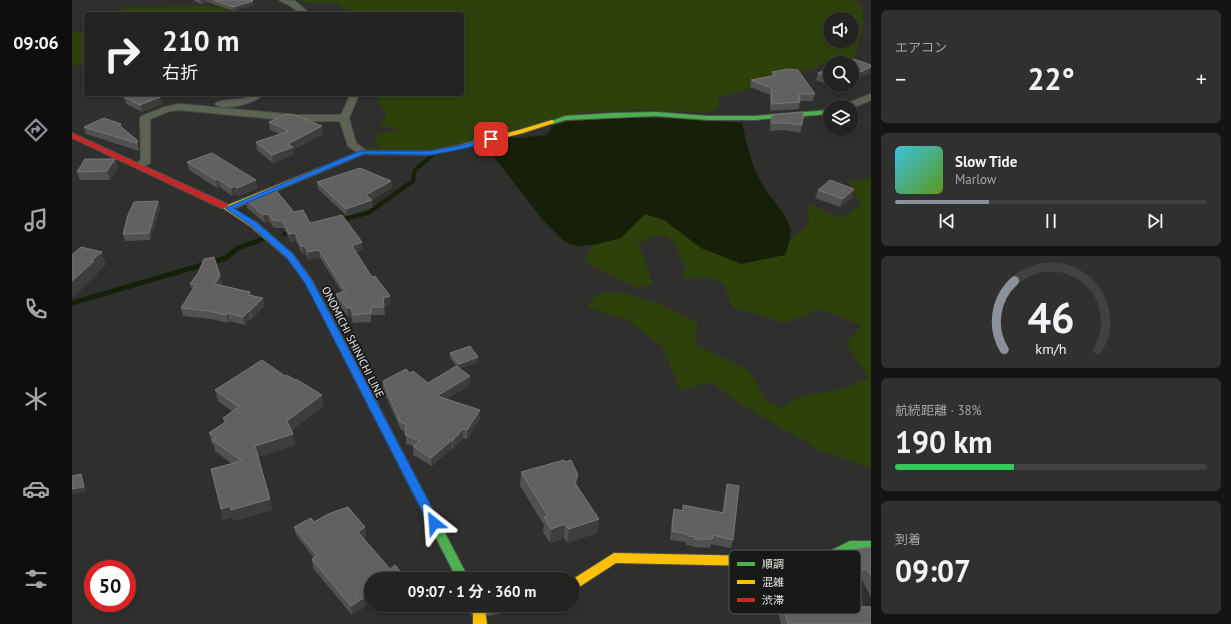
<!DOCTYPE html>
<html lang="ja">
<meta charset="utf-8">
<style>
body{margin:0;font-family:"PT Sans","Noto Sans JP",sans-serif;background:#2f302f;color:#f1f3f6;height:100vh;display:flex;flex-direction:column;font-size:15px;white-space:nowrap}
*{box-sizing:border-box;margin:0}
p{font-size:13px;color:#a3a4a5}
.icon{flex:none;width:22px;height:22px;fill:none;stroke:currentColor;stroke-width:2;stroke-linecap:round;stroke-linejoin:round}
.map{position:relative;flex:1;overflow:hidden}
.sheet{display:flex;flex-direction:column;gap:10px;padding:10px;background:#131413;width:360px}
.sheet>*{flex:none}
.top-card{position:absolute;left:12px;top:12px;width:380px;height:84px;border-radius:4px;box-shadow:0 2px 6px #0003,0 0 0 1px #404140;background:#232422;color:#f1f3f6;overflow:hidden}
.buttons{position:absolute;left:751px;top:12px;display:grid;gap:8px}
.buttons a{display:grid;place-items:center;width:36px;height:36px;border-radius:50%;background:#232422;box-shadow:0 2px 6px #0003,0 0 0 1px #404140;font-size:20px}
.speed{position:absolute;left:12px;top:560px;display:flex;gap:8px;font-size:20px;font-weight:700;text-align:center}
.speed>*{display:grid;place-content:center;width:52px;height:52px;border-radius:50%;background:#232422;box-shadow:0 2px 6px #0003,0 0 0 1px #404140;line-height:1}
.speed .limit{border:6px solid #d22;background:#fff;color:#111}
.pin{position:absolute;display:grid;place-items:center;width:34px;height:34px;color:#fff;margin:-17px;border-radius:8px;box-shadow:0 2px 6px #0006}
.me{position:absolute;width:44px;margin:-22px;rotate:332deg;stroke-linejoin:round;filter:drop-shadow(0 0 3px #0008)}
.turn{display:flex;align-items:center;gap:14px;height:84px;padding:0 12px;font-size:18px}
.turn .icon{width:52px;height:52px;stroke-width:2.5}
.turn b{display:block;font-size:28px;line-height:34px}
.big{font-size:30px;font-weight:700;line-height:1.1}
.sheet .card{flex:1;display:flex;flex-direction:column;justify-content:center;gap:6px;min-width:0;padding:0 14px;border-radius:6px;background:#2f302f}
.sheet .dial{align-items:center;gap:0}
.dial svg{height:104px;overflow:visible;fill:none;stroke:#404140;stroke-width:7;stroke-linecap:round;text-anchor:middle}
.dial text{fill:#f1f3f6;stroke:none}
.song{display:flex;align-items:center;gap:12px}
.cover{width:48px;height:48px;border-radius:6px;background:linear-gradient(135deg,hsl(190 70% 55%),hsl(90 70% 35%))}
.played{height:4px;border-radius:2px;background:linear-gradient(90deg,#8c9099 30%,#404140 30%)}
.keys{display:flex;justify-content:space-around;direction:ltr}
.heat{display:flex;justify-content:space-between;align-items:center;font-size:22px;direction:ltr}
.charge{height:6px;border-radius:3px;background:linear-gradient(90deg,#34c759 38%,#404140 0)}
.trip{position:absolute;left:292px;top:572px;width:216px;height:40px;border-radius:20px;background:#232422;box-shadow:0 2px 6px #0003,0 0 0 1px #404140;font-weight:700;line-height:40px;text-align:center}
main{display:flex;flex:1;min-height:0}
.dock{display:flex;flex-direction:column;width:72px;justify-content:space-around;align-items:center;background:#0e0e0e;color:#a3a4a5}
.dock .icon{width:28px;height:28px}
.dock .current{color:#8c9099}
.dock b{font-size:18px;color:#f1f3f6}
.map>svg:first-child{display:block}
.green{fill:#2f410a;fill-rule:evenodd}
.water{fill:#161f08}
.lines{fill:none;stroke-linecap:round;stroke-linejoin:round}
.stream-far1{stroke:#161f08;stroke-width:4}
.stream{stroke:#161f08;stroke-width:5}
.street-casing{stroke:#4d4d4c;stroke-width:2}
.fast-casing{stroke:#4d4d4c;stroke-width:2}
.slow-casing{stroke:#4d4d4c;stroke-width:2}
.jam-casing{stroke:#4d4d4c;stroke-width:2}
.street{fill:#5c6354;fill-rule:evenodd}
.fast{fill:#4caf50;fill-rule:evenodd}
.slow{fill:#ffc107;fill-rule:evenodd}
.jam{fill:#c62828;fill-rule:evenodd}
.wall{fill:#51514f}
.shaded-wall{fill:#3d3d3b}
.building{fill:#626160;stroke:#777775}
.route{fill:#1a73e8;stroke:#114b97}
.labels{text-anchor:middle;stroke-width:3.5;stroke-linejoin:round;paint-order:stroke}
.street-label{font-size:11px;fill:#eaece8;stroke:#171916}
.key{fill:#171916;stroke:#565855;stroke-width:1}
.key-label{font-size:11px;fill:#eaece8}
</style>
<main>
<nav class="dock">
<b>09:06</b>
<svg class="icon current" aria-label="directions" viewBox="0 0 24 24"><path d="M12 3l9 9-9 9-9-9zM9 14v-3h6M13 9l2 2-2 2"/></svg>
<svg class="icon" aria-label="music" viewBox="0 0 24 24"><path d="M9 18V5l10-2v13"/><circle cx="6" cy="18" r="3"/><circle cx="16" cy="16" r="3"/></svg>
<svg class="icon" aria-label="phone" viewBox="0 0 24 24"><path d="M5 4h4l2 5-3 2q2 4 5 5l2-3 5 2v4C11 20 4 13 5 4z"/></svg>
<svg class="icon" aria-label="climate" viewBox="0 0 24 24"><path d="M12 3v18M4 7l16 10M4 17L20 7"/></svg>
<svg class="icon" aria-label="car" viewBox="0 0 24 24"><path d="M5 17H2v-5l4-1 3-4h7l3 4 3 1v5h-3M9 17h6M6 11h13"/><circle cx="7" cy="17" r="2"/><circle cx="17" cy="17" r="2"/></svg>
<svg class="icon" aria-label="filters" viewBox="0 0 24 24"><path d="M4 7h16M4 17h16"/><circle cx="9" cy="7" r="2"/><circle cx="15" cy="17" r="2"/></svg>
</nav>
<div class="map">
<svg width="799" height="624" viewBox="0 0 799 624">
<rect width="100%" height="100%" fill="#2f302d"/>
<g class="green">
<path d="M228,0H783C799,13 788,42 781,59L752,63L742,69L708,73L696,81L677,89L647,97L646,109L630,113L566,110L508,113L471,122L382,147L298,155L293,146L310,148L301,139L309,133L328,130L308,125L315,115L303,94H390V14H282L265,3L230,2ZM758,19H780V41H758Z"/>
<polygon points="129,6 153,7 161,13 173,14 44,14 52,8"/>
<polygon points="0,32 14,32 14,64 0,65"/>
<polygon points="799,177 799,468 749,451 664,401 640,382 608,390 591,347 555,320 515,307 526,293 552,293 587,304 625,323 624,345 677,371 693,400 709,408 730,396 769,390 797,378 774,344 789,325 748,309 713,323 661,307 651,283 636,277 611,279 613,265 601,242 589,234 566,243 581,284 562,287 513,262 521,245 549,238 573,214 592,220 629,248 713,255 719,238 736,226 737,204 768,218 789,205 777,182"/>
</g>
<path class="water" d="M545,118H587L670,123C675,145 680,168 692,187C700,200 712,211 717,225C721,236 716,245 713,255L669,264L629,248L592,220L573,214L549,238L521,245L504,246L493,242L469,218L413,145L430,136L447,138L475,135L480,126L493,122Z"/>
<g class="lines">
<g class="stream-far1">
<polyline points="268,220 296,213 341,181 343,170 363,153"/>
<polyline points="212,234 221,232"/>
</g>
<polyline class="stream" points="0,303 154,258 166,248 191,239"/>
<defs>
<g id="street">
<polygon points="207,0 223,1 238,14 229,14 217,5"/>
<path d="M182,94H191C184,103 152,112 143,104C151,97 170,103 182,94Z"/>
<polygon points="279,94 287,94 277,118 284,143 296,152 295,154 287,154 276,146 268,121 224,121 108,110 98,111 78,119 78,163 68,169 63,166 69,159 68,118 70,116 93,107 108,104 224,115 269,115"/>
<polygon points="799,94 799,100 780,108 769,107 771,105"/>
<polygon points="400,605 437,605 435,611 407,617 400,615 398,609"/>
</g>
<g id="fast">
<polygon points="758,110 758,114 682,120 637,120 583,116 494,120 480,124 477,122 493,116 541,113 583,112 637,116 682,116"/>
<polygon points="301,401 305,402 306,405 397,579 385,579 296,405 297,402"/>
<polygon points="778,541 799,541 799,551 780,551 760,561 684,566 680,565 678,561 680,557 684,556 758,551"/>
</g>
<g id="slow">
<polygon points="480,120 482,121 482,123 451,133 406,144 392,148 358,155 292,154 161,209 184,222 221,254 240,280 306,405 305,408 297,408 296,405 233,282 215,258 178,226 148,206 152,204 156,205 289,151 358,151 388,145 402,141 447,130"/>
<polygon points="542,553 684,556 688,557 690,561 688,565 684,566 544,563 501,591 501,579"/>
<polygon points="399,605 412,605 413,609 415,624 401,624 401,609"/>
</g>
<polygon id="jam" points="0,133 155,204 156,206 152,208 149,208 0,138"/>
</defs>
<use href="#street" class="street-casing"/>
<use href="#fast" class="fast-casing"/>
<use href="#slow" class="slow-casing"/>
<use href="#jam" class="jam-casing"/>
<use href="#street" class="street"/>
<use href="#fast" class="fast"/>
<use href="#slow" class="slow"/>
<use href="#jam" class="jam"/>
</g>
<g class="wall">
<polygon points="122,0 178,0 181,5 162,11 135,2 129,4 122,1"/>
<polygon points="758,68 758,85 773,85 765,88 744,80 746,73"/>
<polygon points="700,72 743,94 741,101 728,101 727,109 698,111 698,95 678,87 679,80 699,76"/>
<polygon points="52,97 88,97 90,104 70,112 54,104"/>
<polygon points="700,115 732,118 728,133 712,130 698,131 698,122"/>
<polygon points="197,122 251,134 221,150 222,154 201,163 185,150 184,142 208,134 198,130"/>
<polygon points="49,124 50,128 65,140 67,151 14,134 12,127"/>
<polygon points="43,159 46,167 38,180 8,180 5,172"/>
<polygon points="115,162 184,180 185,189 166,196 165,194 160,196 148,187 145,188 117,170"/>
<polygon points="245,182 320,188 299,200 301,207 275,216 246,189"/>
<polygon points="782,189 780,198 768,207 743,198 746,190"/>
<polygon points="174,200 222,212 238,223 291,249 284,253 300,277 318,296 318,304 312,306 313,315 299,315 299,322 281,323 279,316 276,317 265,302 264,294 270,292 248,258 237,260 234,254 231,255 224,241 219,242 212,228 202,228 197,221 193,223 175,208"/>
<polygon points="86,201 88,208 78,240 53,241 51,234"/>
<polygon points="148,275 150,283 149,285 178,292 179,295 191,298 192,306 180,319 178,319 173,325 157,321 156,323 139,319 111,316 109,308 120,290 118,284"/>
<polygon points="378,353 406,357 406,362 387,368 398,385 374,399 408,410 408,418 395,439 391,438 381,449 380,448 360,466 341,455 341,446 334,444 334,432 329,430 311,390 311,381 338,373 356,383 386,368 378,358"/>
<polygon points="143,390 252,406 220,430 221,434 223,445 186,457 198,499 200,510 162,521 161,517 151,520 149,509 160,464 143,451 142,445 140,444 137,433 152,423 151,418 160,411 146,401"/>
<polygon points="449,472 505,486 527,519 525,533 495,543 492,538 478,543 471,532 472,525 448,486"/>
<polygon points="655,484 661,540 659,548 639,544 638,548 621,547 622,546 614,545 614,542 598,540 600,517 602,509 610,510 611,505 650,513 653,493"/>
<polygon points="242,522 293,527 294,536 291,538 318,569 335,579 299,579 299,602 280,615 241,568 240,559 242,558 224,535 222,527"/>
<polygon points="799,547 799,597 790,580 747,588 737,570 741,559 765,557"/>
<polygon points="709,596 758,605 799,624 709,624 705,607"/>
</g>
<g class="shaded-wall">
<polygon points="129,0 135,0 135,2 129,4"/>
<polygon points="181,1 181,5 162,11 161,7"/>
<polygon points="799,67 799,73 780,82 780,76"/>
<polygon points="766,85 773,85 765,88"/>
<polygon points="88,97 90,104 70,112 68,105"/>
<polygon points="250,126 251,134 221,150 222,154 201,163 200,155 216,144"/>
<polygon points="43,159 46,167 38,180 35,171"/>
<polygon points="146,179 148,187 145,188 144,180"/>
<polygon points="184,180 185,189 166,196 165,188"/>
<polygon points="319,181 320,188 296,202 300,200 301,207 275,216 274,209 294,195"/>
<polygon points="163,186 165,194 160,196 159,188"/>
<polygon points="782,189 780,198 768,207 771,199"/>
<polygon points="86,201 88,208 78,240 77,233"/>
<polygon points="196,214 197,221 193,223 191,215"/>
<polygon points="223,233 224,241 219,242 217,234"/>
<polygon points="290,242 291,249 280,254 280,246"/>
<polygon points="233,246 234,254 231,255 230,247"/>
<polygon points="247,250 248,258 237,260 236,252"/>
<polygon points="30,252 34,265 25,272 26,274 0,298 0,281 19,261"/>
<polygon points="148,275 150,283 144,292 143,284"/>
<polygon points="318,296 318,304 311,306 311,298"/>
<polygon points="191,298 192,306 180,319 178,311"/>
<polygon points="275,308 279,308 279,316 276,317"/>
<polygon points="177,311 178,319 173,325 171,317"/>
<polygon points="156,313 157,321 156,323 154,315"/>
<polygon points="406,357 406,362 387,369 387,364"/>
<polygon points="398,376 398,385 365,404 365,396"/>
<polygon points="250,395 252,406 217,432 215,421"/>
<polygon points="408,410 408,418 395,439 395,430"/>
<polygon points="391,429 391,438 381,449 381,440"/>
<polygon points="221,434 223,445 185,457 183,446"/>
<polygon points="380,440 380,448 360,466 359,458"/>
<polygon points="9,474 11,479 14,492 0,494 0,489"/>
<polygon points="506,475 504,489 503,483"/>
<polygon points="198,499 200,510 162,521 161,517 151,520 149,509 158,506"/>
<polygon points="527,519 525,533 495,543 497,529"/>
<polygon points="493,524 492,538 478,543 479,529"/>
<polygon points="293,527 294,536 287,540 286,532"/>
<polygon points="299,593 299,602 280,615 279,606"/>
</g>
<g class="building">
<polygon points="142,0 178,0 181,1 161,7"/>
<polygon points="782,59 799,65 799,67 780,76 780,63 771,63"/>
<polygon points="758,68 758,78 746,73"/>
<polygon points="716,69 726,70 743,94 727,94 728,102 700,104 699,88 679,80 705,75 700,72"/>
<polygon points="61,94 82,94 88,97 68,105 52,97"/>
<polygon points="731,112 732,118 730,117 730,125 713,123 700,123 700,115"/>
<polygon points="215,114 223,115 250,126 216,144 221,147 200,155 184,142 217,131 197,122"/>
<polygon points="32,118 49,124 47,125 65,140 65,143 12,127"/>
<polygon points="140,153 184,180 165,188 163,186 159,188 146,179 144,180 115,162"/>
<polygon points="13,159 43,159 35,171 5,172"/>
<polygon points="288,168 319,181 294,195 300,200 274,209 245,182"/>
<polygon points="758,180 782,189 771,199 746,190"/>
<polygon points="202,188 222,212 231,210 238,223 270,215 290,242 280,246 300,277 303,276 318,296 311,298 312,307 299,307 299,313 281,315 279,308 275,308 264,294 273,291 247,250 236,252 233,246 230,247 223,233 217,234 211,221 201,220 196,214 191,215 174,200"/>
<polygon points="86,201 77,233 51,234 56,215 62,202"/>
<polygon points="9,247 30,252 19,261 22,261 0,281 0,255"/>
<polygon points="142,257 148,275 143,284 178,292 176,295 191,298 178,311 177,311 171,317 156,313 154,315 137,311 109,308 124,284 118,284 126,273 132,259"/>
<polygon points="398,346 406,357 387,364 378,353"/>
<polygon points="190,360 213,376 215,375 223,380 224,379 250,395 215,421 221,434 183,446 198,499 159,510 158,506 149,509 139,469 170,461 140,440 144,438 137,433 155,421 151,418 167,407 143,390"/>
<polygon points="384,366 398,376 365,396 408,410 395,430 391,429 381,440 380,440 359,458 341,446 348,441 333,435 334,424 328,422 311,381 334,369 338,373 341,371 356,383"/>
<polygon points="492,460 493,462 499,460 506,475 503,483 527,519 497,529 493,524 479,529 472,517 476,516 449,472"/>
<polygon points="9,474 12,487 0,489 0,476"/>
<polygon points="655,484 667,486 661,540 641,535 640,539 623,539 624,537 616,536 616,534 600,531 602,509 611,511 611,505 652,513"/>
<polygon points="276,507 293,527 286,532 318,569 323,565 335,579 299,579 299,593 279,606 240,559 245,556 222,527 239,518 242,522 256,514"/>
<polygon points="799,547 799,576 795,569 752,577 741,559 765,557 783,549"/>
<polygon points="709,596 756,598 758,605 799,607 799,624 716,624"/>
</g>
<polygon class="route" points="419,137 422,137 422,140 390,149 358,155 292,154 162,208 184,222 221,254 241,282 368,523 366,526 362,528 358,526 233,283 215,258 178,225 153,208 288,151 358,151 390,145"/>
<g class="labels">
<g class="street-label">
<text transform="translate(281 342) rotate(63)" y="4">ONOMICHI SHINICHI LINE</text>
</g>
</g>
<rect x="657" y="550" width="132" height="64" rx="6" class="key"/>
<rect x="665" y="562" width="18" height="4" fill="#4caf50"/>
<rect x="665" y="580" width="18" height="4" fill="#ffc107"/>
<rect x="665" y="598" width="18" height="4" fill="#c62828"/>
<g class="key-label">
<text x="690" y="568">順調</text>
<text x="690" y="586">混雑</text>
<text x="690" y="604">渋滞</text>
</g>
</svg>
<div class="buttons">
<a><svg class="icon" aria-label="sound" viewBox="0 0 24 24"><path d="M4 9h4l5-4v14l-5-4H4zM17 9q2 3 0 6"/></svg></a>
<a><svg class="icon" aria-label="search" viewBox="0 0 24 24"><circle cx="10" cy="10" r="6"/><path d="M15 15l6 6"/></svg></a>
<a><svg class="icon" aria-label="layers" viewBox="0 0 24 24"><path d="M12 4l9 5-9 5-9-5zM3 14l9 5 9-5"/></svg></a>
</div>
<div class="speed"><div class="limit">50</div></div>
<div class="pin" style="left:419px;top:139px;background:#d93025"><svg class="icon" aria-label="arrive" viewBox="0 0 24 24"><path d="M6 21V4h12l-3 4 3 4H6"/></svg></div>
<svg class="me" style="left:362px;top:523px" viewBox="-20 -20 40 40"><path d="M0-17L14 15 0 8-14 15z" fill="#1a73e8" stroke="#fff" stroke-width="4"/></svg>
<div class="trip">09:07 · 1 分 · 360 m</div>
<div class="top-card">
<div class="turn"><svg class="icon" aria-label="right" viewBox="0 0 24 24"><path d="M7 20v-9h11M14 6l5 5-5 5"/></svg><div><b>210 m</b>右折</div></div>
</div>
</div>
<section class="sheet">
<div class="card"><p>エアコン</p>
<div class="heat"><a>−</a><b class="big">22°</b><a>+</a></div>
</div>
<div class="card">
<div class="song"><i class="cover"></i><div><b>Slow Tide</b><p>Marlow</p></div></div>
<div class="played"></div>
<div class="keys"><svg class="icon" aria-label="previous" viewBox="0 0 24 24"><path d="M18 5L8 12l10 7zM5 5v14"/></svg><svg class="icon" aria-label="pause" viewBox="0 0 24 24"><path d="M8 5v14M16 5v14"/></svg><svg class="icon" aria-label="next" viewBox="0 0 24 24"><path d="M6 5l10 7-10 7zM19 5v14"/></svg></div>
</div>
<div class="card dial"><svg viewBox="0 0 100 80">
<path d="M14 69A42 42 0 1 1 86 69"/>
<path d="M14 69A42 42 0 0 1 22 16" stroke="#8c9099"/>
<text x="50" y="56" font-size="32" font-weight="700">46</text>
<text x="50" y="72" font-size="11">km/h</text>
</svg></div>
<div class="card"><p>航続距離 · 38%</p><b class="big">190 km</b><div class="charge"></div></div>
<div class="card"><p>到着</p><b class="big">09:07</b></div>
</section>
</main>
